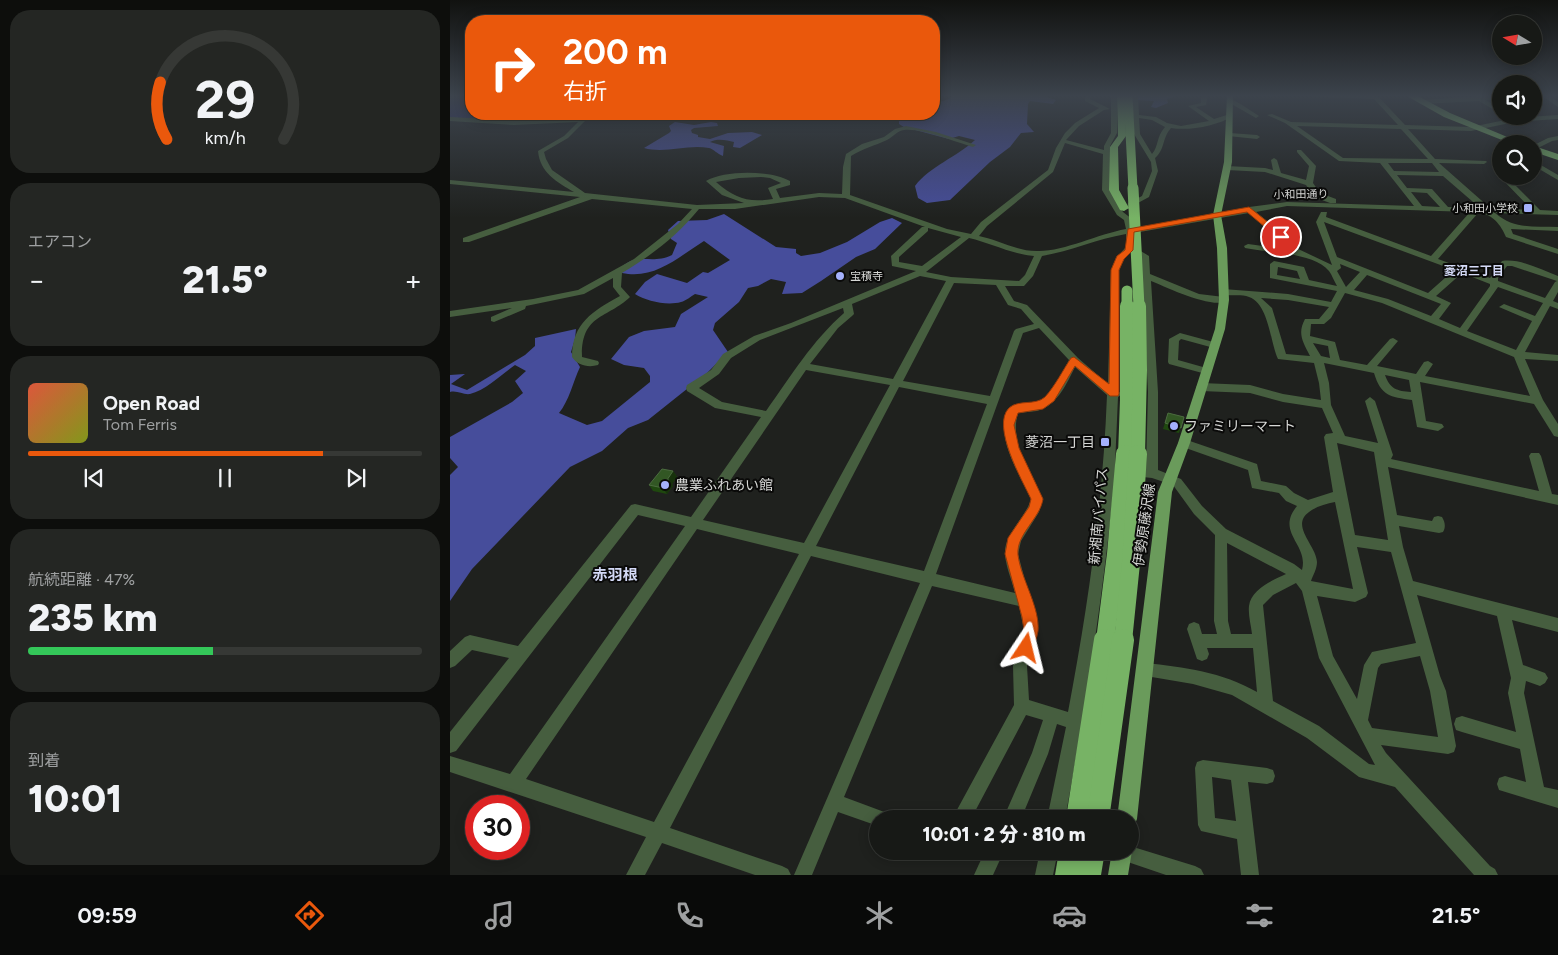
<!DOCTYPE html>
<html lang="ja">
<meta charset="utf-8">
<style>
body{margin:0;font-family:Figtree,"Noto Sans JP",sans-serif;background:#242623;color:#f1f3f6;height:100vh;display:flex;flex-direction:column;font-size:19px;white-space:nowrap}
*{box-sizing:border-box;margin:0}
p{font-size:16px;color:#9ea0a1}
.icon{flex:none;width:28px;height:28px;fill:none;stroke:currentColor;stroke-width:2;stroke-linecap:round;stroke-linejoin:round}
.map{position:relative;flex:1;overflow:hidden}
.details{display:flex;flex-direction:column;gap:10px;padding:10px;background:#0d0e0c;width:450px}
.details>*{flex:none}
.top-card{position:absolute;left:15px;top:15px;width:475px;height:105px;border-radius:20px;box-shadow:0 2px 12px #0003,0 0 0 1px #363835;background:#ea580c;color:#fff;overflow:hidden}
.needle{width:32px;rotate:281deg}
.buttons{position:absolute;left:1042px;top:15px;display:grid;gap:10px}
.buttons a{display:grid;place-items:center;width:50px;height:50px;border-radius:50%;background:#171916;box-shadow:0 2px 12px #0003,0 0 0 1px #363835;font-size:25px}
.speed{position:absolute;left:15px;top:795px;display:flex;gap:10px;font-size:25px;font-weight:700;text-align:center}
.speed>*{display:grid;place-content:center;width:65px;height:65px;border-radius:50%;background:#171916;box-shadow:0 2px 12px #0003,0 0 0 1px #363835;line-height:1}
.speed .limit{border:8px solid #d22;background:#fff;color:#111}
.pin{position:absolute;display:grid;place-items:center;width:42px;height:42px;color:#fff;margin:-21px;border:2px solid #fff;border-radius:50%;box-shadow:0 1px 5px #0007}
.me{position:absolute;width:55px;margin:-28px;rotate:10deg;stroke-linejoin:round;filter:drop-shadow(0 0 4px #0008)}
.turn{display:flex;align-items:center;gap:18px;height:105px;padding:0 15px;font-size:22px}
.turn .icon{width:65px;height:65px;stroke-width:2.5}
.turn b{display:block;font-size:35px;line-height:42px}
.big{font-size:38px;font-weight:800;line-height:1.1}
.details .tile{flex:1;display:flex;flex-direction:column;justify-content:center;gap:8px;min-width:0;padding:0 18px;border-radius:20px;background:#242623}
.details .dial{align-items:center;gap:0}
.dial svg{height:130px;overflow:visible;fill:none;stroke:#363835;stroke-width:7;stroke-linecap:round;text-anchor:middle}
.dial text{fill:#f1f3f6;stroke:none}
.song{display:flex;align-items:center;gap:15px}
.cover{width:60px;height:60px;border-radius:8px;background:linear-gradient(135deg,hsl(10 70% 55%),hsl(70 70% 35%))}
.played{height:5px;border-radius:2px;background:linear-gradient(90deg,#ea580c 75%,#363835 75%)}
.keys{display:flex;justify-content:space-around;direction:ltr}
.heat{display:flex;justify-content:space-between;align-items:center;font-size:28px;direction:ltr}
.charge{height:8px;border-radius:4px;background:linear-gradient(90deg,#34c759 47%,#363835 0)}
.trip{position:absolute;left:419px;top:810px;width:270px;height:50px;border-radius:25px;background:#171916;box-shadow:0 2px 12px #0003,0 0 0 1px #363835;font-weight:800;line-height:50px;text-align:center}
.dock{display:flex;height:80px;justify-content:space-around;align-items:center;background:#090a09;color:#9ea0a1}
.dock .icon{width:35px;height:35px}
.dock .active{color:#ea580c}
.dock b{font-size:22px;color:#f1f3f6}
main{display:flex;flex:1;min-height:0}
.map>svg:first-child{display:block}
.green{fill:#292c70}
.forest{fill:#464d9b}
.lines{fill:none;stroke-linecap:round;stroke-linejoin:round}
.minor{fill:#465e3f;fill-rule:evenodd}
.major{fill:#6a9b5b;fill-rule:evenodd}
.highway{fill:#77b365;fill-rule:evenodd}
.highway-bridge-far4{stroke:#77b365;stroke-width:9}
.highway-bridge-far3{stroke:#77b365;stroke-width:11}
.highway-bridge-far2{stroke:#77b365;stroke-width:14}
.highway-bridge-far1{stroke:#77b365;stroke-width:18}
.highway-bridge{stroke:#77b365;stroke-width:22}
.wall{fill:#1f480f}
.shaded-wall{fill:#17320c}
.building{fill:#325724;stroke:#4c6b40}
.route{fill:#ea580c;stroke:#983908}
.poi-dot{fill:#a4b1fc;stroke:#0a0a09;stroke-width:2}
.labels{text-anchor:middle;stroke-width:4;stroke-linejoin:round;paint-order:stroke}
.far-street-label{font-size:11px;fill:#d6d7d5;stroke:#0a0a09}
.far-poi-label{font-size:11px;fill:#d6d7d5;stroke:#0a0a09;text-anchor:end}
.far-neighbourhood-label{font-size:12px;font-weight:bold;fill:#d4daf7;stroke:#0a0a09}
.poi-label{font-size:14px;fill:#d6d7d5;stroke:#0a0a09;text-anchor:start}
.street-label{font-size:14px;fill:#d6d7d5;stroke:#0a0a09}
.neighbourhood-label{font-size:15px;font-weight:bold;fill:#d4daf7;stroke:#0a0a09}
</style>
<main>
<section class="details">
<div class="tile dial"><svg viewBox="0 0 100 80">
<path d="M14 69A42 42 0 1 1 86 69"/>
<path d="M14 69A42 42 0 0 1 10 34" stroke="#ea580c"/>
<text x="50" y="56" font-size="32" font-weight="700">29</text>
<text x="50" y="72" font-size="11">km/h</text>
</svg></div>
<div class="tile"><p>エアコン</p>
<div class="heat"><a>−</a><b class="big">21.5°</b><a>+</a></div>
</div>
<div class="tile">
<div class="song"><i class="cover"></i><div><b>Open Road</b><p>Tom Ferris</p></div></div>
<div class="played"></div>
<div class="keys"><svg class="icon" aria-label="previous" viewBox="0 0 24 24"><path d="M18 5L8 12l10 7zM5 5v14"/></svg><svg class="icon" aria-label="pause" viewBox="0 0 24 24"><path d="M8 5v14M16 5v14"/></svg><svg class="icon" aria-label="next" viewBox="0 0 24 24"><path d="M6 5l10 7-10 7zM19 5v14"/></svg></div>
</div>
<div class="tile"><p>航続距離 · 47%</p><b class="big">235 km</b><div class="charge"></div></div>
<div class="tile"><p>到着</p><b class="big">10:01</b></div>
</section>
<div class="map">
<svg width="1108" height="875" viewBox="0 0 1108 875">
<rect width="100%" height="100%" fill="#1f211e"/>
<path class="green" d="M0,95H21V114H156C104,124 53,121 0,119Z"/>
<g class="forest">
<path d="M502,95H591L606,100L603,104L580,101L578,104L577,124L584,132L571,133L560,147L540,162L500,200L477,203L468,198L465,186C480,166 507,157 525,140L509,136L499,139L454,127L449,124V121L454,119L464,120L475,114H484L486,103L499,99Z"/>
<polygon points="686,95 728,95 717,99 718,103 706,108 701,107 704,101 687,100"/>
<path d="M225,122L244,125L261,122L267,123L268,126L244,128L241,130L242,133L248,135V137L260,139L278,133L302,132L312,135L290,148L283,147L284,142C277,140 267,138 260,142L274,146L273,156C267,154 264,149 259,148C237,144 215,154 194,148L219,133L221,131L219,126Z"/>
<path d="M274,214L326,247L346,249V253L351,256L370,253L397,242L430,222L442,218L452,223L425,249L406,257L371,281L352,293L332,294L336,282L321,279L308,286L298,288L289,302L265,323L263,330L278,352L257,373L198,420L178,428L152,451L120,467L22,569L0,601V475L8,467L0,458V437L62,402L73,393L65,381L76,371L65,365C52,374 36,390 20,394C13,395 7,390 0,392V375L15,374L1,384L17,390L75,355L85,346V338L126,329L125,339L121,352L130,367C123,382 119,401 109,413L137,425L152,421L200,382V376L194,368L174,365L161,359L179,337L194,331L225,327L231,314L258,297L245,294C241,296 236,301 231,302C217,306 196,301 185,294L195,282L207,274L237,283L253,272L258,273L280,260L254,241C228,257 205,280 172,273V267C188,252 202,265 222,255L227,243L221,239L218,230L228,221L257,220Z"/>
</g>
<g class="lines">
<g class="minor">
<path d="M635,95H641L640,99L660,109L654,110L629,126L616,140L654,150V146L661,133V95H667V133L660,146V190L673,212L682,219L684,228L795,209L799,207L837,202L964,206L930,163L889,161L835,123L817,115L822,114L841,122L948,125L924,99L828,95H927L955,125L1021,127L1065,118L1108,115V119L1065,122L1021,131L958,129L985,159L1036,161L1037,162L1034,164L989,163L1040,208L1082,210L1050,177L1048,176L1051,174V176H1056L1090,210L1108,211V215L1045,213C1065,230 1084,226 1108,227V231L1061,229L1063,234L1108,249V254L1056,237C1051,225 1042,213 1028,213L988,259L1040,278L1052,261C1070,258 1091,270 1108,276V292L1103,301L1108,303V309L1100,306L1075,352L1108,355V361L1075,359L1093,400L1108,424V437L1104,436L1084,404L970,382L976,421L992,424L994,427L988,431L967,427L962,400C940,397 931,396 924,373L874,363L879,383L881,405L895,436L928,443L915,401L920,397L925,401L943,455L941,459L1089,491L1079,456L1081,453H1089L1091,456L1102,494L1108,495V505L938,467L947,515L982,521L984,517L988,516L992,517C995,522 996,527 993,532L989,533L949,526L953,547L963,581L1108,618V632L1062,620L1073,665L1095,673L1098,678L1095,683L1090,686L1076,681L1074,693L1094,787L1108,790V808L1049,790L1047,784L1049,778L1055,776L1076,782L1070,749L1012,732L1006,730L1004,724L1006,718L1012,716L1066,732L1058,693L1061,678L1047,616L967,595L990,676L996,691L1006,746L1004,752L998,754L931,745L936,753L1040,866L1045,869L1048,875H1024L945,787L909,777L857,738L782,695L743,684L690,675L688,670L690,665L695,663C734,667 772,672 807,692L803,648H757L759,654L757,659L752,661L747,659L737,629L739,624L744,622L749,624L752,634H767L764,621L765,535L744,514L723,485L702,478L665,474C654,590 636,705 615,819H597L616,727L607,724L598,754L571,819H553L582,753L593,720L576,715L521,819H502L564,705L563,666L574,630L569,606L482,586L394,797L437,813L440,819H428V826L388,812L362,875H344L470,583L361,556L220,828L332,866L338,869L341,875H305L212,843L195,875H176L196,837L0,772V756L60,774L235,526L188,515L6,751L0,753V732L59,658L22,650L5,666L0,668V651L15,637L20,635L68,646L181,505L185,504L241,517L311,417L265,408L237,391L236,388L237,385L261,370L273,354L304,336L341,323L466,271L442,266L441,256L472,227H475L395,198L369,197L285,209H249C228,235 201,256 172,273L171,287L180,297C157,319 131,314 132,357L148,361L149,363L148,365C138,368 127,365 122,357C122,323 143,311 170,296L163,287V278L134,294L76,306L75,309L44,322L41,321V317L62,308L0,317V311L83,299L128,290L184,259L228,224L242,209L142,199L19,242H13V238L130,197L0,184V180L124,192C107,182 90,173 88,151L114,136L128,122L64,125L0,121V117L78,121L120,119L164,114L135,121L118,138L94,152L96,159L102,170L135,193L247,205L294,203L272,195L256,181C274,170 321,170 340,181V185L326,189L330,198L369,193L392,194L393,167L396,154L412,144L434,137L445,129L456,126L486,132L526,145L523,147C505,142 472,128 454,130C447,131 443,137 437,140C424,146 414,148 401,156L400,195L497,229L521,234L531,222L598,170L606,148L615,133L625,123L649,108L635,101ZM847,126L951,129L978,159L893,158ZM615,143L653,154L652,190L667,215L674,220L676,229C648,234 615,251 589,251C568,252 549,240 529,236L537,226L603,172ZM938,163H982L989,172L944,171ZM947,175L993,176L1030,208L998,207L982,189L957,188ZM311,177L320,178L331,183L318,188L323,199C297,203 285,198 266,182L289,178ZM961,192L977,193L990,207L972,206ZM837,206L1020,212L981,256L876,217L877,212H871L866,222L882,265L844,247L834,235L806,212ZM799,213L828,239L836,249L798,244L794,246L795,248C818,253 863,252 879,271C882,275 884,281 887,286L859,280L854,267L824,261L820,264V278L887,291L881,302L838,294L773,289L769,292C777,298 790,293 799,297C819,304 820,342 828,359L864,363L869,383L871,400L833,394L800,385L751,383L746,387L751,391L800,393L833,402L872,408L883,433L876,434L874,437L883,492L858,500L844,493L836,486L811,481L807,464L734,439L730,440L728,443L730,446L798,470L802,488L829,493L836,501L847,506C825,533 859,544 852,570L844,564L776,529L752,506L731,479L708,470V392L701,281C716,287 765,311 779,300L774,297L749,294L700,274L699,256L684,247V233ZM874,222L1004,270L978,293L887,257ZM478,228L511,237L472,266L449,262V257L478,231ZM676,234V247L666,258L661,270L658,384L628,358L577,305L564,301L555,286H574L583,276L592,256C621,251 647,239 676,234ZM519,238C541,243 561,254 584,256L575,275L569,281L501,277L476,272ZM681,252L691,257L698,392L696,468L665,465L668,397L672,394L668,391L669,270L674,259ZM890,264L910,272L896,287L887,271L891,268ZM1057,266H1062L1107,281L1105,282L1095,298L1048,281V278ZM828,267L847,271L850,279L827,275ZM1012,273L1040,284V286L1010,328L989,319L1001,303L986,296ZM917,275L991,304L981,316L938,299L904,290ZM470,276L496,281L443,379L360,364L388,328L402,316L404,314L402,304ZM504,283L546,285L558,305L571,309L584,324L566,329L564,331L540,396L453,381ZM1048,287L1093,303L1085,316L1054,304L1049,307L1082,321L1066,350L1017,331ZM895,293L932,303L1064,357L1080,396L975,376L983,364L978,361L974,362L966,374L927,366L948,341L943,338L940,339L917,365L890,360L885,342L860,336L861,324H874L881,318ZM811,298L838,300L879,307L869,319H855C847,334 853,342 860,356L836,354L822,308ZM393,308L394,313C363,340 340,377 316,411L272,402L249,388L269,374L281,358L310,340ZM589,328L619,360C611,375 602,400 583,404C575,405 567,405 559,408C544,438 569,472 581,499C576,518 553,534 555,555C556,567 562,581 565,593L486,574L573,333ZM863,343L878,346L880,358L871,356ZM625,367L657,395C653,502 638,607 618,712L579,700L577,666L588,630L568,554L571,541L589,512L593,499C581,473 559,443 568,413C574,412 581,412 587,411C607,406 617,383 625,367ZM356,370L440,385L354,543L253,520ZM935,375L959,380L961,392C947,391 940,389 935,375ZM449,387L537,404L474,571L366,546ZM887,443L924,452L938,540L905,535ZM885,502L903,589L861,581C863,575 867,569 867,562C866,545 840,526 859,512C867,506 876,504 885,502ZM247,529L349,554L204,822L76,779ZM777,543L836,574C823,580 801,589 799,606C798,615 801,625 802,634H781L778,621ZM907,547L941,552L966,643L922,652L914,665L907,699L883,656L867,596L905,602L916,597L918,593ZM846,583L852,591L869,658L925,765L919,764L869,726L823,701L813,605L823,595ZM970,656L980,691L988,737L922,728L918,720L928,668L931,664Z"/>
<path d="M682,95H688L689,115L706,117L717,123L731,126L759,121L738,106L751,103V98L754,96L757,98L756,105L746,107L764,119L780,114L783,116C767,126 739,131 721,128C712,138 715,150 705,158L708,171L699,197L686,204L684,210H681L677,208L678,203L692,196L702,171L701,162L684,134ZM689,118L702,120L715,127C706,137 709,146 702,154L690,134Z"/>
<polygon points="1091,95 1098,95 1108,102 1108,107"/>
<polygon points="1028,96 1051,96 1051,100 1036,100 1051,110 1051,114 1029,101 971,104 968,102 971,100"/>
<polygon points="780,99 789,103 809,116 806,118 778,102 778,100"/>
<polygon points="780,133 807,135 810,137 807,139 778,136 778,134"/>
<polygon points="1108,136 1108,140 1102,141 1084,150 1084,145 1098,138"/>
<polygon points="847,150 851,150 866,166 863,183 870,193 886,199 886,203 880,203 864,197 856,185 815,172 777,170 774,168 777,166 815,168 823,170 821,160 824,158 827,160 831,173 856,180 859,166 847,152"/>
<polygon points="1084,161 1108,175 1108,180 1084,166"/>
<polygon points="730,333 767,343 769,345 767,347 764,348 731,339 729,341 728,360 760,369 761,371 760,373 756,374 719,364 718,362 719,339"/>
<path d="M753,760L817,768L823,770L825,776L823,782L817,784L798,782L809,875H791L787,839L751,831L748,825L745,768L747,762ZM762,777L781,780L786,821L765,818Z"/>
<polygon points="680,846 745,866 751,869 754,875 716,875 666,858 663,851 680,851"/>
<polygon points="535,851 554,851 543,875 524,875"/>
<polygon points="590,851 608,851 603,875 585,875"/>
</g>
<g class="major">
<polygon points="777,95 783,95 782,162 771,215 777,248 779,300 775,329 740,443 722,492 687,819 684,826 680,827 680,819 667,819 708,492 728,443 765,329 769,300 767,248 763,215 774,162"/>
<polygon points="680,846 682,851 678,875 658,875 662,851 680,851"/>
</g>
<g class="highway">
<polygon points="667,95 675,95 676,136 668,147 669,190 679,208 674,211 670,210 659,190 660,147 668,136"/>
<polygon points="955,95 966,95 1000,113 1074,144 1062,144 994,117"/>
<polygon points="1084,146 1108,154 1108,160 1084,152"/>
<polygon points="609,851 655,851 651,875 605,875"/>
</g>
<polyline class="highway-bridge-far4" points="678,95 683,189"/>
<g class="highway-bridge-far3">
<polyline points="683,188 689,307"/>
<polyline points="677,291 677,307"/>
</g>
<g class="highway-bridge-far2">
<polyline points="675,455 677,400 677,306"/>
<polyline points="688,455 690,370 689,306"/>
</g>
<g class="highway-bridge-far1">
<polyline points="655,641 666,554 675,454"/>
<polyline points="673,641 681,563 688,454"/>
</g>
<g class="highway-bridge">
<polyline points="627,819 655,640"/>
<polyline points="648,819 673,640"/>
</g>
</g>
<g class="wall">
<polygon points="718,413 734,417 729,433 713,429"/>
<polygon points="223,471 227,477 222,484 223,486 217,494 203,491 199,485"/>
</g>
<polygon class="shaded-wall" points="223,471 227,477 222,484 223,486 217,494 213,488 217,480"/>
<g class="building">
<polygon points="718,413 734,417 731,428 715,423"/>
<polygon points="212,469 223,471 217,480 219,480 213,488 199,485"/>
</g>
<linearGradient id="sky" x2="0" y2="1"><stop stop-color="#111210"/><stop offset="0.44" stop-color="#3c434c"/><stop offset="1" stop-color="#3c434c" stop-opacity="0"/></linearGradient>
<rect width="1108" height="218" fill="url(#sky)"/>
<path class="route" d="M799,207L834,235V238H828L797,212L684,232L683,250L674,259L669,270V394L668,396H660L625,366L604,401L593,409L568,413L564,425L569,448L593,499C590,519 566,534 568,555C571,579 590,607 588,631C587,638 584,646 581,653L576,655L570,653L568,648L574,630L572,617L555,554L558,538L579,507L581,499C572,480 541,426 559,408C569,399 585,406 595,397C605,386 613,370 621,358L624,357L659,384L661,270L667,256L675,250L678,229Z"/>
<g class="poi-dot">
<rect x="1073" y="203" width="10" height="10" rx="2.5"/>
<circle cx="390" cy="276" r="5"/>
<circle cx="724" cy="426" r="5"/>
<rect x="650" y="437" width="10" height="10" rx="2.5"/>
<circle cx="215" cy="485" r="5"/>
</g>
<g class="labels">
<g class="far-street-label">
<text transform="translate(851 194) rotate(-1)" y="4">小和田通り</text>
</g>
<g class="far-poi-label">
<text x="1068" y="212">小和田小学校</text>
<text x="400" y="280" text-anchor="start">宝積寺</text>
</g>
<g class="far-neighbourhood-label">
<text x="1024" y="275">菱沼三丁目</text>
</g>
<g class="poi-label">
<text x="734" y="431">ファミリーマート</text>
<text x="645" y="447" text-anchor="end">菱沼一丁目</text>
<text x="225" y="490">農業ふれあい館</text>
</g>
<g class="street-label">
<text transform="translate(648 516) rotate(-85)" y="5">新湘南バイパス</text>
<text transform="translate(694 525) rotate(-82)" y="5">伊勢原藤沢線</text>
</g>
<g class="neighbourhood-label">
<text x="165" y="580">赤羽根</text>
</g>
</g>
</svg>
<div class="buttons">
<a><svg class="needle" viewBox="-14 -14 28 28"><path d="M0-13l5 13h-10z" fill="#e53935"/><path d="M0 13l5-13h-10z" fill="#9ea0a1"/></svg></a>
<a><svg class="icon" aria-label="sound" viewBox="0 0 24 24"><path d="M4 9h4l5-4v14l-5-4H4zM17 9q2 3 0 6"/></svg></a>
<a><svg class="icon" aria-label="search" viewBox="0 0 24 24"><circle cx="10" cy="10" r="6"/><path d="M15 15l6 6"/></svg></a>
</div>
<div class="speed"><div class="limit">30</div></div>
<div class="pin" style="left:831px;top:237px;background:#d93025"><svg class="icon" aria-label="arrive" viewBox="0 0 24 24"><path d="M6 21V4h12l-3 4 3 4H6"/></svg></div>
<svg class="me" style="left:576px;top:648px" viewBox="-20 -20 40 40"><path d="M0-17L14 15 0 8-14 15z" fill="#ea580c" stroke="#fff" stroke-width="4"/></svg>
<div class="trip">10:01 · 2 分 · 810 m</div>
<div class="top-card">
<div class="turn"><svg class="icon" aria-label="right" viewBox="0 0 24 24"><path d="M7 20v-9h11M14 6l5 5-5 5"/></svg><div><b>200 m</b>右折</div></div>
</div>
</div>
</main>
<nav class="dock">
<b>09:59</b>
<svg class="icon active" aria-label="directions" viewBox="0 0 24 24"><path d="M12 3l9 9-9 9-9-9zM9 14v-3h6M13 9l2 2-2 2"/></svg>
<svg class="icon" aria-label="music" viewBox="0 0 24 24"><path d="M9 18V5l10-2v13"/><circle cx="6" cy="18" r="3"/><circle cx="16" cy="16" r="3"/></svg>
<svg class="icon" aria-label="phone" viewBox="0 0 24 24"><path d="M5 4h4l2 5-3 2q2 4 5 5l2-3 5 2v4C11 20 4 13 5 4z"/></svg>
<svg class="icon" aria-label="climate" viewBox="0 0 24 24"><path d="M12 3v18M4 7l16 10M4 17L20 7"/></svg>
<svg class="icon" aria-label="car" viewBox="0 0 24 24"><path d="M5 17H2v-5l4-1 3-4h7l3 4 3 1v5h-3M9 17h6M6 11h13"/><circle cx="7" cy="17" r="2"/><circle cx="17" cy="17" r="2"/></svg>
<svg class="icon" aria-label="filters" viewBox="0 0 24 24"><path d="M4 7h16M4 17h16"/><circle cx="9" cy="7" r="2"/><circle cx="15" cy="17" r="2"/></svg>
<b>21.5°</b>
</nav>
